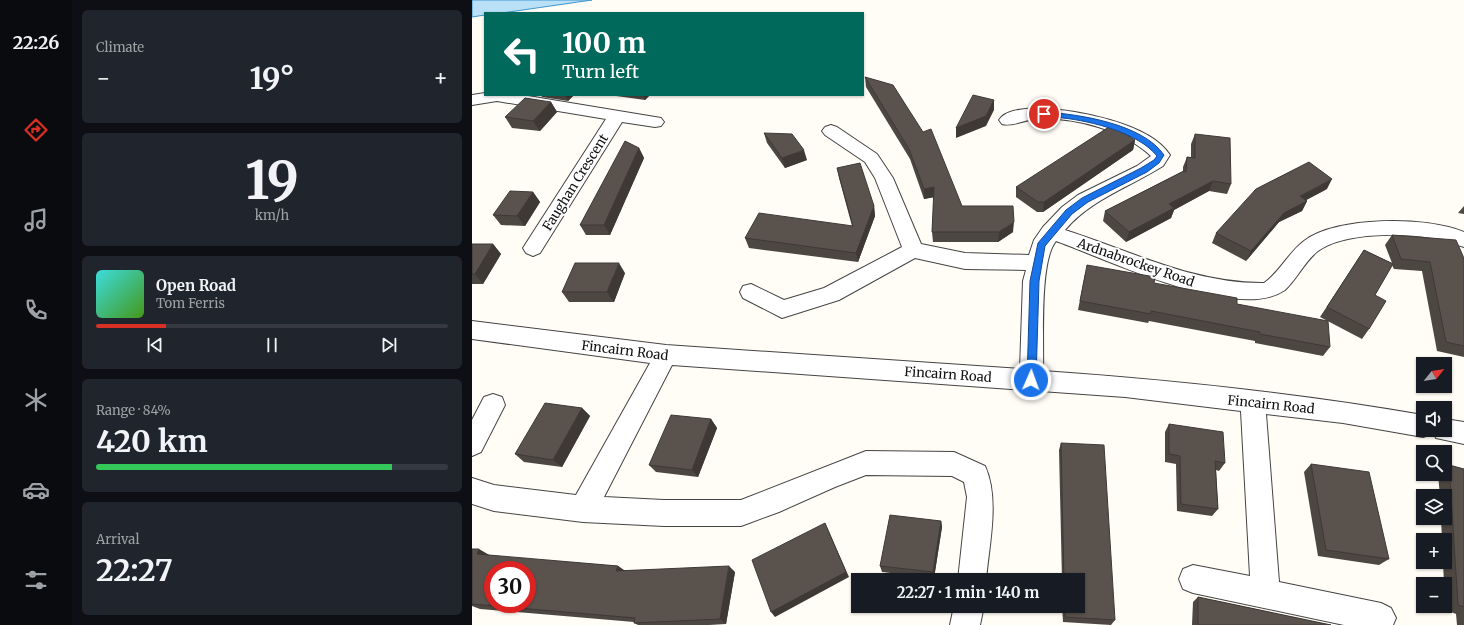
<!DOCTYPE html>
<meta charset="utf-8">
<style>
body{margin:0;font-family:Merriweather,serif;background:#20242c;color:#f1f3f6;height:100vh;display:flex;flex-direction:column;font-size:15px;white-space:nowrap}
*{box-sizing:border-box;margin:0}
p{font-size:13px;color:#9ea1a6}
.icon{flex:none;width:22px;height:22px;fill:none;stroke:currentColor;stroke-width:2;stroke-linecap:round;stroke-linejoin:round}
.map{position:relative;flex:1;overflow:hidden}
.sheet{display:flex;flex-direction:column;gap:10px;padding:10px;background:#0d0f14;width:400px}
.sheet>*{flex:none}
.guide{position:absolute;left:12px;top:12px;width:380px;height:84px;border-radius:0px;box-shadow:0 1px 3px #0004;background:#00695c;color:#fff;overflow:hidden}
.needle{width:26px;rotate:60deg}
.tools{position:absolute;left:944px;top:357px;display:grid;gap:8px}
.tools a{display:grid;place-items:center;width:36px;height:36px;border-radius:0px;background:#171b24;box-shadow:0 1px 3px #0004;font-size:20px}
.speed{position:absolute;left:12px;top:561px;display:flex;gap:8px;font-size:20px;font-weight:700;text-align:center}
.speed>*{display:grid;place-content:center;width:52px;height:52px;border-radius:50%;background:#171b24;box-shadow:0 1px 3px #0004;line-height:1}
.speed .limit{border:6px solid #d22;background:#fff;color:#111}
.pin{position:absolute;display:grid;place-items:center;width:34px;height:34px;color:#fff;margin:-17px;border:2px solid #fff;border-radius:50%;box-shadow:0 1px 4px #0007}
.me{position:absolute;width:44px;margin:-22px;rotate:2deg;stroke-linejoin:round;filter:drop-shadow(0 0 3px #0008)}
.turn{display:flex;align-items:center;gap:14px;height:84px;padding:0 12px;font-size:18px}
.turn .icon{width:52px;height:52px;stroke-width:2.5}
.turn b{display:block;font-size:28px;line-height:34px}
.big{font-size:30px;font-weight:700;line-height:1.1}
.sheet .tile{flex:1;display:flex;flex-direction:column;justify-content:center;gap:6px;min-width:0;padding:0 14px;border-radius:6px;background:#20242c}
.sheet .dial{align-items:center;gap:0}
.dial b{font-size:52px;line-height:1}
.song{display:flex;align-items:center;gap:12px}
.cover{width:48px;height:48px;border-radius:6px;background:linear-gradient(135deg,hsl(180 70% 55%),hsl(100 70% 35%))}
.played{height:4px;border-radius:2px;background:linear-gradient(90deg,#d93025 20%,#363941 20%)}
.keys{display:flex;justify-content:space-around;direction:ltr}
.heat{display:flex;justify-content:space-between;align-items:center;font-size:22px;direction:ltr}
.charge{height:6px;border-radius:3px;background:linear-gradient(90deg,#34c759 84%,#363941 0)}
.trip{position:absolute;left:379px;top:573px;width:234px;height:40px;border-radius:0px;background:#171b24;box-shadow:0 1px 3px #0004;font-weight:700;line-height:40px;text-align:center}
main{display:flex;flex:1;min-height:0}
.tabs{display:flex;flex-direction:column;width:72px;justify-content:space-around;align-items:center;background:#090b0e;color:#9ea1a6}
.tabs .icon{width:28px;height:28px}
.tabs .active{color:#d93025}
.tabs b{font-size:18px;color:#f1f3f6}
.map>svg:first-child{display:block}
.water{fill:#b9e0f7;stroke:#3f96cf}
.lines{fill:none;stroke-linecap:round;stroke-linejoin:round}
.street-casing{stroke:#444;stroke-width:2}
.street{fill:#fff;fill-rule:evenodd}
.wall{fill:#4d4742}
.shaded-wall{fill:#3f3936}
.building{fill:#5a524d;stroke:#3f3936;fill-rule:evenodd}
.route{fill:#1a73e8;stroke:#114b97}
.labels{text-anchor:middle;stroke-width:4;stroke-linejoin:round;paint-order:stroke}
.street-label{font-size:13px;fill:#111;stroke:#fff}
</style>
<main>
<nav class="tabs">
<b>22:26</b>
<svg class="icon active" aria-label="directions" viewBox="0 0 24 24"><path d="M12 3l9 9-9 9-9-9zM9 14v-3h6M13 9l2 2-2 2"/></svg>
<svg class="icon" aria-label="music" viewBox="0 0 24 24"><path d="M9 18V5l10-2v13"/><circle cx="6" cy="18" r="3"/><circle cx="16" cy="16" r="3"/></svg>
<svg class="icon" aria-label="phone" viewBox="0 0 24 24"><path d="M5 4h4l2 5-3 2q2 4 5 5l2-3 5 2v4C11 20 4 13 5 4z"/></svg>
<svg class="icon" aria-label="climate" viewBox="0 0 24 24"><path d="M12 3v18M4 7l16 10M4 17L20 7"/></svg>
<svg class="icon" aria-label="car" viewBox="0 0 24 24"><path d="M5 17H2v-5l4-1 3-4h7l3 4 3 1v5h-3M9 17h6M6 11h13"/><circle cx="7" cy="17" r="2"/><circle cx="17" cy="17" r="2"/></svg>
<svg class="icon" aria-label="filters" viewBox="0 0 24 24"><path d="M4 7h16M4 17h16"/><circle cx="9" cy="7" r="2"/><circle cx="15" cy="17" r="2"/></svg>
</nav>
<section class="sheet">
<div class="tile"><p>Climate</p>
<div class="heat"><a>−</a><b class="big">19°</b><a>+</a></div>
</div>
<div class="tile dial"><b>19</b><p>km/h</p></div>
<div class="tile">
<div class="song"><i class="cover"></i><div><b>Open Road</b><p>Tom Ferris</p></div></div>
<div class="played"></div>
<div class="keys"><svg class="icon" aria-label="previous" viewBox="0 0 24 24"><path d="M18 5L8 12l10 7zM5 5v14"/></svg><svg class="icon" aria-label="pause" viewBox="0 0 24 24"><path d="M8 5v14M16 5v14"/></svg><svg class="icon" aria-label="next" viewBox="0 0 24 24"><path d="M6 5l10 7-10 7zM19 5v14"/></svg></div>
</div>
<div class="tile"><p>Range · 84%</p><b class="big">420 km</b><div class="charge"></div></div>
<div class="tile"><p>Arrival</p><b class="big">22:27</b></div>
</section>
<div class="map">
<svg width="992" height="625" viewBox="0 0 992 625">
<rect width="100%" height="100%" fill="#fffdf5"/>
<polygon class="water" points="0,0 120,0 30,13 13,13 13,15 0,17"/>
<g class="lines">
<defs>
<g id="street">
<polygon points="13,93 13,95 50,95 183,117 189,118 192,122 189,126 183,127 150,122 68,253 61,256 54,253 51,248 134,119 25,101 0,105 0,95"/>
<path d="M566,108C603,110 677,122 698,155L691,166C658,187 619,199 593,230C659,251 722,284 792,283C808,272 816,253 832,241C864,216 955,216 992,232V247C981,244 971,239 960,238C929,233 872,232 846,251C833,261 825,279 813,290C765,323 635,259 584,241C567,261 572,342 571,371C698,380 825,393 951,415V430H973V419L992,422V444L964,438L961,431L960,434L951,437L871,423L794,414L807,582L909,603L919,608L924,618L921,625H872L721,593L711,589L707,579L711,569L721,565L778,576L769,411L653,397L200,365L132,497L192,500H269L394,451L482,452L513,466C528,499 517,545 514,580H486L495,497L492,482L480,476L394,475L363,487L307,512L269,526H192L111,522L22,511L0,504V478L22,485L104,495L178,363L0,339V321L194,345L548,369L551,281L554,270L493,269L443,258L367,300L310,318L271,298L268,292L271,286L279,284L312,300L352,288L430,247L403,178L393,162L353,135L350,131L353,127L359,125L365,127L405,154L421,178L449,244L493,253L557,255L562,240L571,227L590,207L606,195L665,166L679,156C651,130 604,117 566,119C553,119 541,127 530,124L527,120C534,109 554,109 566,108Z"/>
<polygon points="21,394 30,397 33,405 9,452 0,456 0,420 12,397"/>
<polygon points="482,606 512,606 508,625 478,625"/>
</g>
</defs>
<use href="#street" class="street-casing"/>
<use href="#street" class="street"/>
</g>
<g class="wall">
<polygon points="393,77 490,206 541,232 526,242 461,242 460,232 462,197 452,199 438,159 394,87"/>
<polygon points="69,95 102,95 96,101 70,97"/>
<polygon points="137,95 178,95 173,100"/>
<polygon points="79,102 85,112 68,131 40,128 33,117"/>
<polygon points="292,133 335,160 313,168 295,143"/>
<polygon points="723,134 759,184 755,194 737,191 702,210 699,218 654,242 631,221 633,211 711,171 711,167 715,157 719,157 719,144"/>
<polygon points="663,140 661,150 571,212 565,212 544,197 544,187"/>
<polygon points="167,148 172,158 138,235 114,235 108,225"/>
<polygon points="365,168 402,206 403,216 386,262 277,248 273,238 380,226 367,178"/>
<polygon points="855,189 834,200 835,201 830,211 807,222 774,261 740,243 744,233"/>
<polygon points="61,192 68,202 53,226 29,225 21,215"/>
<polygon points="992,206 992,214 986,213"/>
<polygon points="920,235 992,260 992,357 965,351 950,271 922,269 920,265 903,295 897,329 890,339 848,317 892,250 920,263 913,245"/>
<polygon points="0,244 21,244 29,254 11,284 0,284"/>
<polygon points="153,273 142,302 97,302 90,292"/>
<polygon points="613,274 682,283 765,304 858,347 851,356 783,343 783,341 677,321 676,323 606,310"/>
<polygon points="110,408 118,416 90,467 52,462 43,454"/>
<polygon points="239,419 245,428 226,477 184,472 177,465"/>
<polygon points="697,424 753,463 747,471 744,470 746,509 740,516 705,511 704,464 693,462 693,432"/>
<polygon points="589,443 643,620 639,625 591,622 590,606 606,606 606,580 590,580 587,450"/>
<polygon points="839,464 917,559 907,565 846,556 832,472"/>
<polygon points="977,465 992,469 992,625 985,625 984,614 974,610 973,584 972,584 971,562 973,562 973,540 970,540 969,518 973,518 973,496 968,496 966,474 973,474 973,467"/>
<polygon points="469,521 470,527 462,578 410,572 408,566"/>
<polygon points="0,549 19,556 146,566 152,570 263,572 254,624 237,625 166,625 162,623 162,622 8,609 0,606"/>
<polygon points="726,597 859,625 720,625 721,602"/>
</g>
<g class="shaded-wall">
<polygon points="93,95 102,95 96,101"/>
<polygon points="171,95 178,95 173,100"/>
<polygon points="522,100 522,110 514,126 484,138 484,128"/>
<polygon points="79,102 85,112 68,131 61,121"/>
<polygon points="663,140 661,150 571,212 572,202"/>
<polygon points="167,148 172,158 138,235 132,225"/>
<polygon points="332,150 335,160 313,168 310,158"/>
<polygon points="860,179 855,189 823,206 828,196"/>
<polygon points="741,181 737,191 702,210 699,218 654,242 657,232 697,204"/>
<polygon points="462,187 463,197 452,199 452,189"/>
<polygon points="61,192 68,202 53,226 45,216"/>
<polygon points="835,201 830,211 807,222 774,261 779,251 812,213"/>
<polygon points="402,206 403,216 386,262 384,253"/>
<polygon points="542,222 541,232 526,242 527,232"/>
<polygon points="21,244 29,254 11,284 3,274"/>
<polygon points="147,263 153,273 142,302 135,292"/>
<polygon points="110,408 118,416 90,467 81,460"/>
<polygon points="239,419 245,428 226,477 220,470"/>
<polygon points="469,521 470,527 462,578 461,572"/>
<polygon points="353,523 377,577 303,617 299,612"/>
<polygon points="7,549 19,556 5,554"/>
<polygon points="146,566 154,572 144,571"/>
<polygon points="257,566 263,572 254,624 248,619"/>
</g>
<g class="building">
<polygon points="393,77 421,85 451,132 459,129 490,206 541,206 542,222 527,232 460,232 462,187 452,189 437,149"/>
<polygon points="501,95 522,100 514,116 484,128"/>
<polygon points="53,98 79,102 61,121 33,117"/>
<polygon points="640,125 663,140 572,202 566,202 544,187"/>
<polygon points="292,133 320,134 332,150 310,158"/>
<polygon points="723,134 758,138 759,184 741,181 697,204 702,208 657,232 633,211 712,171 714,172 715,157 723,158"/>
<polygon points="153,141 167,148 132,225 108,225"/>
<polygon points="837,162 860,179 828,196 835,201 812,213 779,251 744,233 784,189"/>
<polygon points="388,163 402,206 384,253 273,238 287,213 381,226 365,168"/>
<polygon points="38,191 61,192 45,216 21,215"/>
<polygon points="920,235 984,240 991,256 992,260 992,346 974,342 958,262 929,259"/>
<polygon points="0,244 21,244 3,274 0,274"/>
<polygon points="892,250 921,264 903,295 914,301 897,329 855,307"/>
<polygon points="103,263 147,263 135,292 90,292"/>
<polygon points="615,265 683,277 682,283 765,298 765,304 856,321 858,347 788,334 788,332 679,311 679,314 608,301"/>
<polygon points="73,403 110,408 81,460 43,454"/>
<polygon points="199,415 239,419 220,470 177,465"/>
<polygon points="697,424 751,432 753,463 743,461 746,509 709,504 708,456 697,454"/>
<polygon points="589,443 632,445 643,620 593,617 593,606 606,606 606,580 592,580"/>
<polygon points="839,464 897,472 917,559 854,550"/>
<polygon points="977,465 992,469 992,607 986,605"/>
<polygon points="418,515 469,521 461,572 408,566"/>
<polygon points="353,523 374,572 299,612 280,560"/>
<path d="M0,549H7L5,554L146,566L144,571L257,566L248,619L162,623L163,618L0,604ZM21,570H55V604H21Z"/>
<polygon points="726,597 859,625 726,625"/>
</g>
<path class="route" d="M572,112C607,114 671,124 692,155L687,163L675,172L616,202L600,214L573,246L567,281L564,380L559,384L555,380L558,281L566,243L594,210L610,198L669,168L682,160L685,156C667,133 619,121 591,118C584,117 577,118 570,116V113Z"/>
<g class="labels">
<g class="street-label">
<text transform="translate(103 182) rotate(-58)" y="5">Faughan Crescent</text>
<text transform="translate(664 262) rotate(19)" y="5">Ardnabrockey Road</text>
<text transform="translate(153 350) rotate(7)" y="5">Fincairn Road</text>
<text transform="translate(476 374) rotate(4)" y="5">Fincairn Road</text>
<text transform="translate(799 404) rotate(6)" y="5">Fincairn Road</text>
</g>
</g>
</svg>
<div class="tools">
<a><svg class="needle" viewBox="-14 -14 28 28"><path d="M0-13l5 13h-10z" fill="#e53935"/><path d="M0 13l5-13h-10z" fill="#9ea1a6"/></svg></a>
<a><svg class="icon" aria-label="sound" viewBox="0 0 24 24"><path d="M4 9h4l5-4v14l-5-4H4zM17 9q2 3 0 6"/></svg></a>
<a><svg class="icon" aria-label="search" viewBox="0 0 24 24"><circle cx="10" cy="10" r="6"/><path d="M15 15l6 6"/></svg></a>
<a><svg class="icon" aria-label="layers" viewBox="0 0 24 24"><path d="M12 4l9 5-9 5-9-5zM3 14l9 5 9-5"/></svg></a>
<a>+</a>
<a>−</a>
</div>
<div class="speed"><div class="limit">30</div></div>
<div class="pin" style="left:572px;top:114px;background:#d93025"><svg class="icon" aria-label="arrive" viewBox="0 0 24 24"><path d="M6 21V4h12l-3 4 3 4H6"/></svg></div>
<svg class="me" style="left:559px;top:380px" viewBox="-20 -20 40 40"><circle r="17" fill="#1a73e8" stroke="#fff" stroke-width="3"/><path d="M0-11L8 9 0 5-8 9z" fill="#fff"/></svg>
<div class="trip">22:27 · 1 min · 140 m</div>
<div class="guide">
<div class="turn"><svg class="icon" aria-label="left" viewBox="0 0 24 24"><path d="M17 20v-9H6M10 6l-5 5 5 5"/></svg><div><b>100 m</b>Turn left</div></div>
</div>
</div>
</main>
